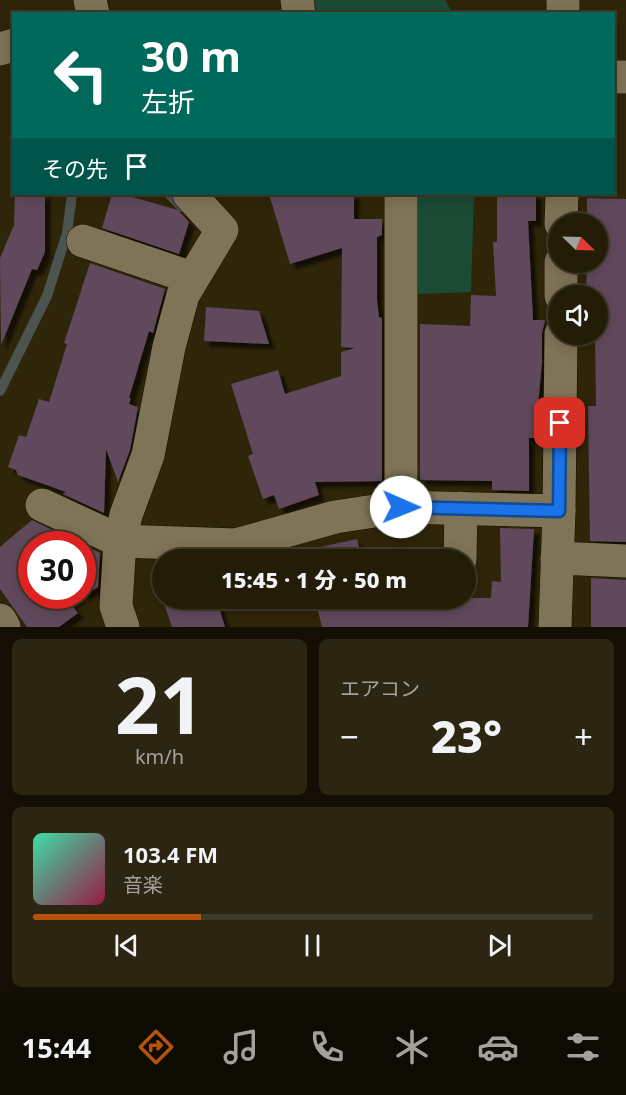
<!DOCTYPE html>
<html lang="ja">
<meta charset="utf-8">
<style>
body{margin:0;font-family:"Noto Sans","Noto Sans JP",sans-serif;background:#2b2511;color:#f1f3f6;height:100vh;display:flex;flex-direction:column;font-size:22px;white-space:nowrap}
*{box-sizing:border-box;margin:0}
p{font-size:20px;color:#a3a19b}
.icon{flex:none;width:33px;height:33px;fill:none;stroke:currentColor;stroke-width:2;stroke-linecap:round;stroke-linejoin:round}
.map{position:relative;height:627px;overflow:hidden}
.details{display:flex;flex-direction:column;gap:12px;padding:12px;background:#130f04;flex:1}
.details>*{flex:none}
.banner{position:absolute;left:12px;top:12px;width:603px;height:183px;border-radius:0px;box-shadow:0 3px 15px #0003,0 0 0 2px #403a28;background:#00695c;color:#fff;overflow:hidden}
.needle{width:39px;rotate:113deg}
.buttons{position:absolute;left:548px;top:213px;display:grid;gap:12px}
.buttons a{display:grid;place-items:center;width:60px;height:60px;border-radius:50%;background:#231c07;box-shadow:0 3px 15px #0003,0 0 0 2px #403a28;font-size:30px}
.speed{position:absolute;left:18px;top:531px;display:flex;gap:12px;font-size:30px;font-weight:700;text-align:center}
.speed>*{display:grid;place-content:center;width:78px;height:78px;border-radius:50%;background:#231c07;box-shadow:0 3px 15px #0003,0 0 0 2px #403a28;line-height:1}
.speed .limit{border:9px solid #d22;background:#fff;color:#111}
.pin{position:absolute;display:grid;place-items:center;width:51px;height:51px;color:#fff;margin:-26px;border-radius:12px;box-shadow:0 3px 9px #0006}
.me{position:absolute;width:66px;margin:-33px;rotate:91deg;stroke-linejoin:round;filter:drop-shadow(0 0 4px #0008)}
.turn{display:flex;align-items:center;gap:21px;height:126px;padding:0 30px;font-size:27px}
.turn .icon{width:78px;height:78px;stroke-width:2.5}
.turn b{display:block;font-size:42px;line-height:51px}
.then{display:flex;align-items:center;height:57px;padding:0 30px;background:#0003;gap:12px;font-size:22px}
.big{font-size:45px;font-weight:800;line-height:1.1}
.details .tile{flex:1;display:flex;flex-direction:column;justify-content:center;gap:9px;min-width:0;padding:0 21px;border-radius:9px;background:#2b2511}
.details .dial{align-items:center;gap:0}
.dial b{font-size:78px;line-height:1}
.song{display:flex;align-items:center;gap:18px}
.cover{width:72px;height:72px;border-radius:9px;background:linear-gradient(135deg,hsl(160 70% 55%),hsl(340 70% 35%))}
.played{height:6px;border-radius:3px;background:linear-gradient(90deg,#b45309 30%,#403a28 30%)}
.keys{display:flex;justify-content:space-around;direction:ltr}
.heat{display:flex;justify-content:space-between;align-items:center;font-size:33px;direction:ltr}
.details .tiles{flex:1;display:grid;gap:12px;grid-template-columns:1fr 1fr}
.tile:last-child{grid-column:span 2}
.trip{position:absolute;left:152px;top:549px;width:324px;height:60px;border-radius:30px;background:#231c07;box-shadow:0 3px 15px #0003,0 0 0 2px #403a28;font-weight:800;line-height:60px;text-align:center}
.tabs{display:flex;height:96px;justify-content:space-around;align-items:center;background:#0e0b03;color:#a3a19b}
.tabs .icon{width:42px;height:42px}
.tabs .active{color:#b45309}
.tabs b{font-size:27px;color:#f1f3f6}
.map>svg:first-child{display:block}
.green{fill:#1b4b35}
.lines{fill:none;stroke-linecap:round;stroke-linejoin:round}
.stream{stroke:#4c5451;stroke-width:10}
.building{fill:#60485b;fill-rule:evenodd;filter:url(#shadow)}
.minor-casing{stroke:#170d00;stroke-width:34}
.minor{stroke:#7f7457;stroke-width:33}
.route-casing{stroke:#114b97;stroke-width:15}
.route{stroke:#1a73e8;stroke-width:10}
</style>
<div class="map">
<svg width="626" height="627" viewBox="0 0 626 627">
<defs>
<filter id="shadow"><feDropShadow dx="5.5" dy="5.5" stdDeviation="1.5" flood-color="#0009"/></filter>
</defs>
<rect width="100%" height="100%" fill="#2f2509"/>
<g class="green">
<polygon points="310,0 445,0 453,13 312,13"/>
<polygon points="416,194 474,194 471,292 418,294"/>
</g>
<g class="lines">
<g class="stream">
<polyline points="169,194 182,207"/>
<polyline points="0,391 47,296 67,233 72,194"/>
</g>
</g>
<g class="building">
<polygon points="15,194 45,194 45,252 37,270 32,269 1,345 0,258 14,225"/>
<polygon points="112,194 122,194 178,210 189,222 179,254 102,228"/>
<polygon points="269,194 354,194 354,219 382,219 382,235 377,237 377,300 379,317 382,318 382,481 315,482 319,495 279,509 274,495 263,499 248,456 253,454 231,384 278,370 285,394 341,376 341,352 355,348 341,347 342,248 290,264"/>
<polygon points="497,194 536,194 536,221 528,221 533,320 545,320 542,334 542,362 535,438 529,438 529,491 492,490 492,481 420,480 420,324 470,326 471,295 496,296 493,242 497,242"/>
<polygon points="587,198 626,199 626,542 590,541 588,406 596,406 595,336 585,334 597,334 597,296 586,296 587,262 597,262 597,224 587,224"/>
<polygon points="90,263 165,289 153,333 149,331 129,398 131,398 129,404 138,407 130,450 118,482 106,449 104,513 63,494 66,492 18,475 16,470 8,467 19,435 26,437 39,399 49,402 67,344 64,343"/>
<polygon points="206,307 259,311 269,344 204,341"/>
<path d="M32,520L100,553L98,587L70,603L78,613L59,627H27L0,589V547ZM32,544H82V596H32Z"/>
<polygon points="500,528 534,529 528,627 322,627 315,598 491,598 492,581 501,582"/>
<polygon points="357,539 362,560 304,560 302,551"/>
<polygon points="591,578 626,580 626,627 591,627"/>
<polygon points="162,598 216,598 225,627 172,627"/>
</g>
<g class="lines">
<defs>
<g id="minor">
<polyline points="90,0 93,14"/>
<polyline points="297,0 299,14"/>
<polyline points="563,0 563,14"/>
<polyline points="0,49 14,45"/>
<polyline points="614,77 626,77"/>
<polyline points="401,194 401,507"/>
<polyline points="561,224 562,194"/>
<polyline points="83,241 192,278"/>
<polyline points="561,296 561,262"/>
<polyline points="42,505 120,541 236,545 335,517 401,507 559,511"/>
<polyline points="557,558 626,561"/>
<polyline points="460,560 461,508"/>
<polyline points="0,620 4,627"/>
<polyline points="123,627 116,606 120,541 126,515 148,455 169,347 183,295 222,230 189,194"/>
<polyline points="555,627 559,511 561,334"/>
</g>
</defs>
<use href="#minor" class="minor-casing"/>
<use href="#minor" class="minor"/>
</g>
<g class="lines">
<defs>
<polyline id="route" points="401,507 559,511 560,423"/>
</defs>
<use href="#route" class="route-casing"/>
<use href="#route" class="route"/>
</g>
</svg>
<div class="buttons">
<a><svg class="needle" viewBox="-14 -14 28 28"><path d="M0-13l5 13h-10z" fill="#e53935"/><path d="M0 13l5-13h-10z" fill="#a3a19b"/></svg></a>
<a><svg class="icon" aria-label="sound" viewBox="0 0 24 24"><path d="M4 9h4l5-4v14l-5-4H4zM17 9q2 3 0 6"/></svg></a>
</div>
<div class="speed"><div class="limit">30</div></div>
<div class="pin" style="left:560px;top:423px;background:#d93025"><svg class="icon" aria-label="arrive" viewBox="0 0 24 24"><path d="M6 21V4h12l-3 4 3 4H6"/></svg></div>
<svg class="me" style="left:401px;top:507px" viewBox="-20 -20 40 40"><circle r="19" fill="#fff"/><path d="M0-13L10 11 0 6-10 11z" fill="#1a73e8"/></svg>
<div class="trip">15:45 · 1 分 · 50 m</div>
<div class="banner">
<div class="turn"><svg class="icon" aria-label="left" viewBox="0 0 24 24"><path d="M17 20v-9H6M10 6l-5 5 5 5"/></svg><div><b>30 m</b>左折</div></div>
<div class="then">その先<svg class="icon" aria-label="arrive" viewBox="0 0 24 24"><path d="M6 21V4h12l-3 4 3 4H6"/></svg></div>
</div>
</div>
<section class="details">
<div class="tiles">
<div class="tile dial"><b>21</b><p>km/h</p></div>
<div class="tile"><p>エアコン</p>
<div class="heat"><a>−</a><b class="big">23°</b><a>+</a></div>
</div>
<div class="tile">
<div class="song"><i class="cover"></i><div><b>103.4 FM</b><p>音楽</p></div></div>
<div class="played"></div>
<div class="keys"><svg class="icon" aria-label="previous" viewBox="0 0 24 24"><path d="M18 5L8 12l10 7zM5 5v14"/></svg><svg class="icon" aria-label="pause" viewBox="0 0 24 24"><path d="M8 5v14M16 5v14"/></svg><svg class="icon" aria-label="next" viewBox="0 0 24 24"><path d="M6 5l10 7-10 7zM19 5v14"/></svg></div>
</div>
</div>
</section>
<nav class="tabs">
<b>15:44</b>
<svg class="icon active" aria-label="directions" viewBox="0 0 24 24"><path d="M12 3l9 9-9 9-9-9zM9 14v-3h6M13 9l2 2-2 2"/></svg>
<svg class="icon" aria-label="music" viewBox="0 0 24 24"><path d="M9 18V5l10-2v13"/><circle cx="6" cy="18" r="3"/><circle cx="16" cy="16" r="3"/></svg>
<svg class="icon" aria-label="phone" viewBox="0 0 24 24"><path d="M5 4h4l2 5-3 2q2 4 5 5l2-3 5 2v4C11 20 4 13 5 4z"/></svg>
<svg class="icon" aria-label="climate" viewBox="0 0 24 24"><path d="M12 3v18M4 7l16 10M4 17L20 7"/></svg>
<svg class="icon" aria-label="car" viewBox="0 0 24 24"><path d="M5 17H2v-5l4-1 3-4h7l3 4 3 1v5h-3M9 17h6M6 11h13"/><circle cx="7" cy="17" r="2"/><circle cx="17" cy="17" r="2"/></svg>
<svg class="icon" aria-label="filters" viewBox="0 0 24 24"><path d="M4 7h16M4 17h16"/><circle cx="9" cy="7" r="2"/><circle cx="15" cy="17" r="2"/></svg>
</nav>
